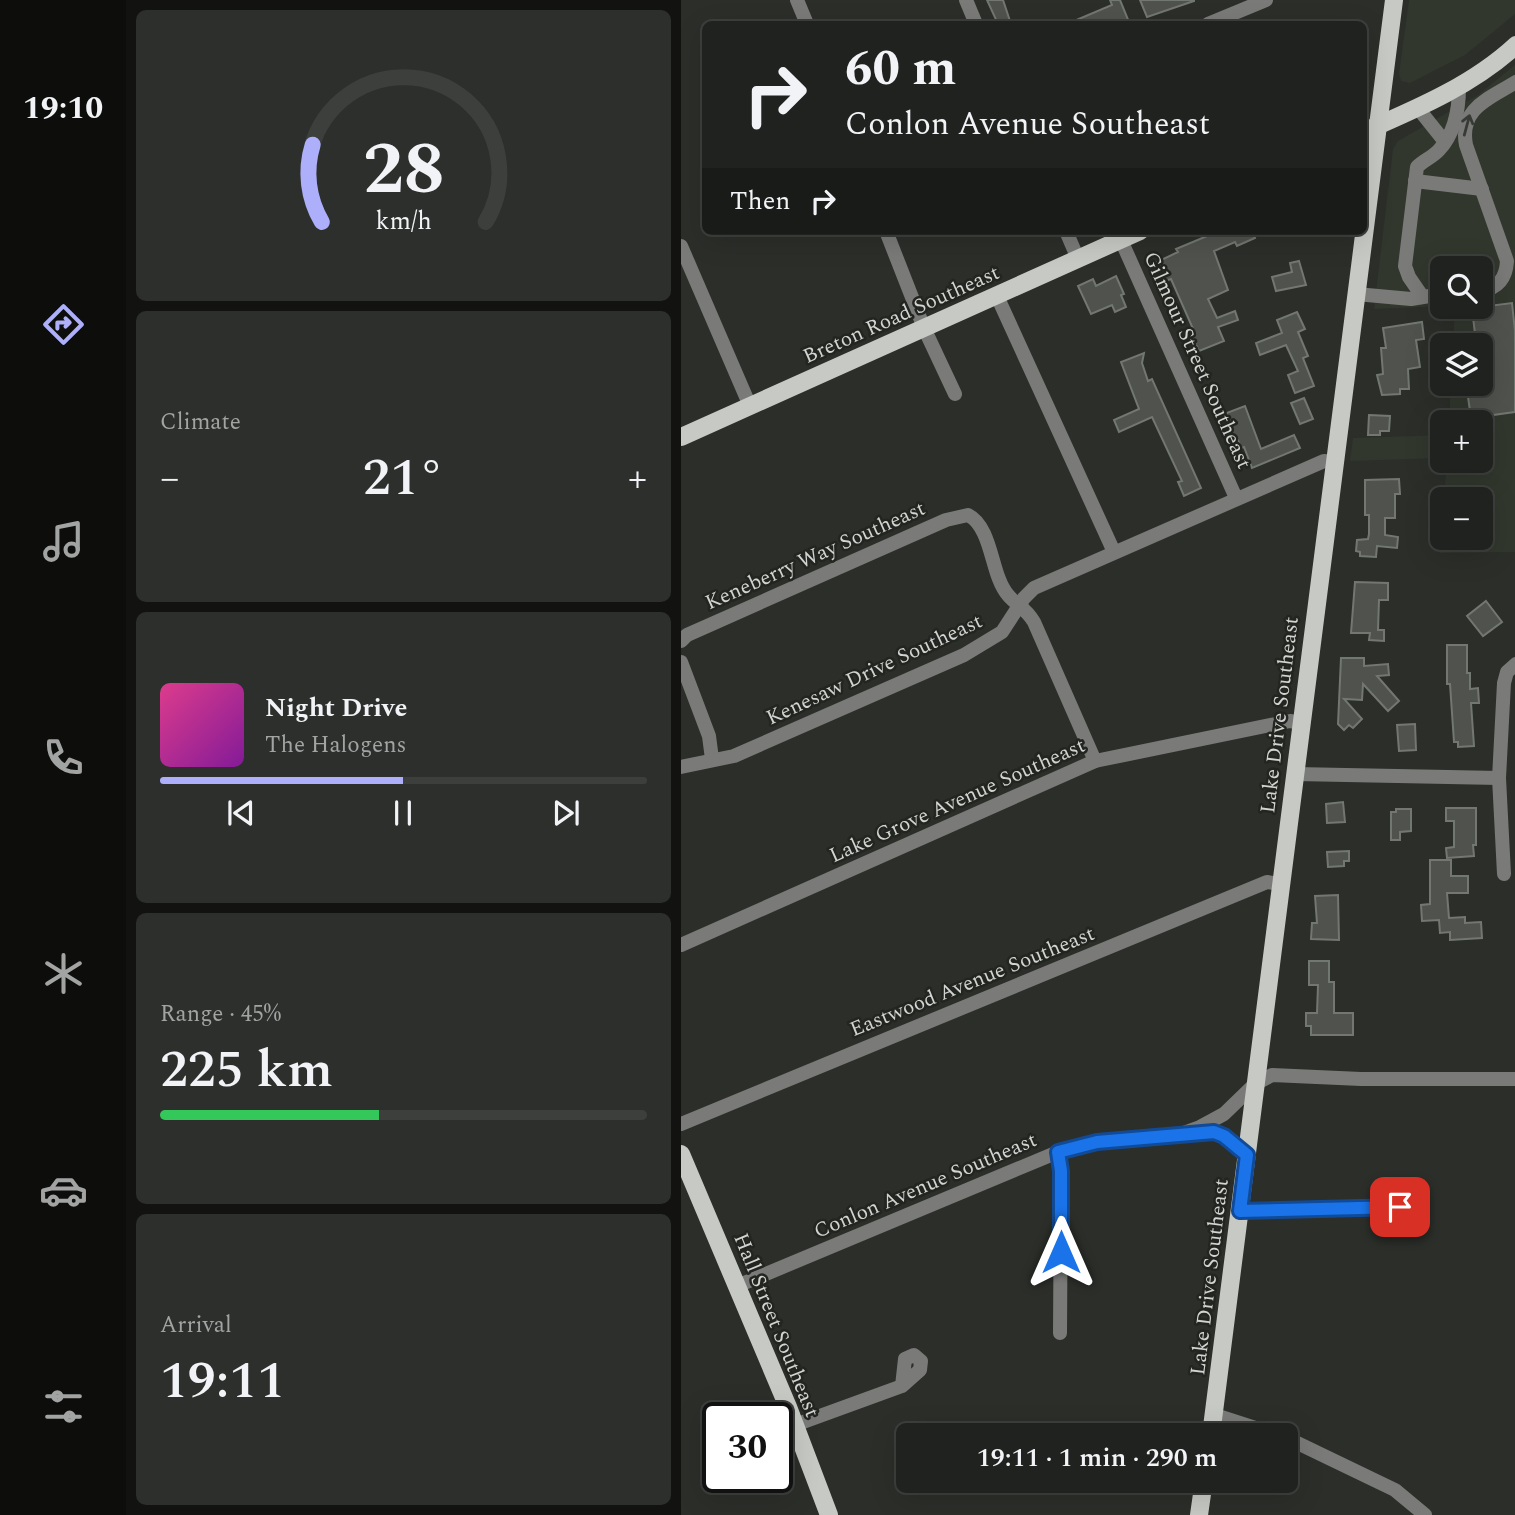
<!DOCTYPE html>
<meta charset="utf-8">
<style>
body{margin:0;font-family:Spectral,serif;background:#2d2f2c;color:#f1f3f6;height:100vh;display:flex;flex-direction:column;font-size:26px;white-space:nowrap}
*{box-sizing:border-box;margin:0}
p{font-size:23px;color:#a2a4a4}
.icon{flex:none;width:38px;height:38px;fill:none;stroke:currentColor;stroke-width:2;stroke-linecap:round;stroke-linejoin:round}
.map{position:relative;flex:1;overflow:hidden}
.drawer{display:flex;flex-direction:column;gap:10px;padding:10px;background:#121311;width:555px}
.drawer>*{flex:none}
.banner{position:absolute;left:21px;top:21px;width:665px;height:214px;border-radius:10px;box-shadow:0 7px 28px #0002,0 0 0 2px #3d3f3d;background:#20221f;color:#f1f3f6;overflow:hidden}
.controls{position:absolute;left:749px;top:256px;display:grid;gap:14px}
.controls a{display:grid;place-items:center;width:63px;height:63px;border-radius:10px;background:#20221f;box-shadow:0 7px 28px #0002,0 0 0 2px #3d3f3d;font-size:35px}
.speed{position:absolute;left:21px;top:1402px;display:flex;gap:14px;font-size:35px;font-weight:700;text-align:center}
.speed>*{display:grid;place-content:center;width:91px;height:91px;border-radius:50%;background:#20221f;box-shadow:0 7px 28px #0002,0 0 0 2px #3d3f3d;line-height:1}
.speed .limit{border:4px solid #111;border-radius:10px;background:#fff;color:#111}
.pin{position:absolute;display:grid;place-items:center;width:60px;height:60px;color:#fff;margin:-30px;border-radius:14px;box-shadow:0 4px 10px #0006}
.me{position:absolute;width:77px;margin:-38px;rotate:0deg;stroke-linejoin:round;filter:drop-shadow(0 0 5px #0008)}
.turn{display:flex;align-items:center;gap:24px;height:147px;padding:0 28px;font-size:32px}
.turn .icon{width:91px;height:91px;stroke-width:2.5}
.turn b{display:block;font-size:49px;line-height:60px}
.then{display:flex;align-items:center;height:66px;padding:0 28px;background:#0003;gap:14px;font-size:26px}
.big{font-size:52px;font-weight:600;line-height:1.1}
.drawer .widget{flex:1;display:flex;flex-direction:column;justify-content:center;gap:10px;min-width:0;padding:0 24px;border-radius:10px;background:#2d2f2c}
.drawer .dial{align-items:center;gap:0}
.dial svg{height:182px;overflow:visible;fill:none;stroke:#3d3f3d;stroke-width:7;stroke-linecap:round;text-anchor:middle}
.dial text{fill:#f1f3f6;stroke:none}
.song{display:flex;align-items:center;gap:21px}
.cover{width:84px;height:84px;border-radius:10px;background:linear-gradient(135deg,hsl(330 70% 55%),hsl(290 70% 35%))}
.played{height:7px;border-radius:4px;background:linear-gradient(90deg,#adaffb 50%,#3d3f3d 50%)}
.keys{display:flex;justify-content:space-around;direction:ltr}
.heat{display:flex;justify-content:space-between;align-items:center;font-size:38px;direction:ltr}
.charge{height:10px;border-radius:5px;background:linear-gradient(90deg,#34c759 45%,#3d3f3d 0)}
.trip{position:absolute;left:215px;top:1423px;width:402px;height:70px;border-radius:10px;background:#20221f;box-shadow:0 7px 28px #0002,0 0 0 2px #3d3f3d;font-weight:600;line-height:70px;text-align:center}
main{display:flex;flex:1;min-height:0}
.dock{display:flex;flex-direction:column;width:126px;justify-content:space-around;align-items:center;background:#0d0e0c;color:#a2a4a4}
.dock .icon{width:49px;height:49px}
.dock .current{color:#adaffb}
.dock b{font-size:32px;color:#f1f3f6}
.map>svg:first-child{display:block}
.built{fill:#31372d}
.building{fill:#4f524d;stroke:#737771;stroke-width:2}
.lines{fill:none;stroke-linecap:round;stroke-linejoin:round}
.minor{stroke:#7a7b79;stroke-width:14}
.major{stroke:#c7cac4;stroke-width:18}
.oneway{stroke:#383a36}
.route-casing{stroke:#114b97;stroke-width:18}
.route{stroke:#1a73e8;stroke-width:12}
.labels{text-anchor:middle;stroke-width:5;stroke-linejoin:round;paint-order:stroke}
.street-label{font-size:21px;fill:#d2d4d1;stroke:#222520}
</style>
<main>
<nav class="dock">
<b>19:10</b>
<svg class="icon current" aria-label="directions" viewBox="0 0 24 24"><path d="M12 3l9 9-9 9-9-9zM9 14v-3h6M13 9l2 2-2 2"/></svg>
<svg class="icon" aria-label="music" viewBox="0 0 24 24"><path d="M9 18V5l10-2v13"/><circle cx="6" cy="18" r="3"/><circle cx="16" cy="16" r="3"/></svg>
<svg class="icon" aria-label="phone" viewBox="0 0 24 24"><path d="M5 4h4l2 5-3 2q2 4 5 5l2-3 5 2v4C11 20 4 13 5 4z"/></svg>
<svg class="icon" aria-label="climate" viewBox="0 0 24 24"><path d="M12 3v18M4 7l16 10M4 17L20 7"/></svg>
<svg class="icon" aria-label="car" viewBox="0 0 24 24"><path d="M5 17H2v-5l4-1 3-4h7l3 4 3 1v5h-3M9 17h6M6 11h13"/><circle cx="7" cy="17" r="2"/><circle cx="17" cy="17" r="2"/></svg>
<svg class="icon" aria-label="filters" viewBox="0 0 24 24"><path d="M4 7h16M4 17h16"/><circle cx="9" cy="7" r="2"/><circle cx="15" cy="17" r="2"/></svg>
</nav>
<section class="drawer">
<div class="widget dial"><svg viewBox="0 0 100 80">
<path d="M14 69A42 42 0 1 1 86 69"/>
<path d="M14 69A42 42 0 0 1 10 35" stroke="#adaffb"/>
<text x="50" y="56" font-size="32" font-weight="700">28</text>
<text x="50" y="72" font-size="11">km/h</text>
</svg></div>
<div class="widget"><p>Climate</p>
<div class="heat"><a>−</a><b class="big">21°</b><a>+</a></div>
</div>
<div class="widget">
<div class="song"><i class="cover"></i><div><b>Night Drive</b><p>The Halogens</p></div></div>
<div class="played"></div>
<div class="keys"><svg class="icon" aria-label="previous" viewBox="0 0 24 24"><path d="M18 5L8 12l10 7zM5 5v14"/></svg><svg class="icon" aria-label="pause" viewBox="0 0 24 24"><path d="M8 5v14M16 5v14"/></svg><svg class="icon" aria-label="next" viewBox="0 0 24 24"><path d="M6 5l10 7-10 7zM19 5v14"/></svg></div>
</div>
<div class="widget"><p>Range · 45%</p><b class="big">225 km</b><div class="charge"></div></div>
<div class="widget"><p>Arrival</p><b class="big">19:11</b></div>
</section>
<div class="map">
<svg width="835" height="1515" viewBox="0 0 835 1515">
<rect width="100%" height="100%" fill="#2b2e29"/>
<g class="built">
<polygon points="728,0 834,0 834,14 784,55 729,83 720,81 718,74"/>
<polygon points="834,65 834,552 759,553 761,528 761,537 800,537 800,499 763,499 766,460 800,460 800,422 768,422 770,383 800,383 800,345 772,345 774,306 800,306 800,268 761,268 761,306 693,309 712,149 717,141 797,95"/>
<polygon points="761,435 761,458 669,461 672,438"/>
</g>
<g class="building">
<polygon points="306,0 322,0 330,24 317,24"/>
<polygon points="429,0 439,0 448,22 386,24 431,5"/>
<polygon points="459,0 513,0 513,1 466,17"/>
<polygon points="538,231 571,231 574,238 556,246 554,242 533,251 547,290 527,299 536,318 554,311 557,320 537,327 543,341 518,351 509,333 513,331 490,279 484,281 476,262 497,252 495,249"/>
<polygon points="618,261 625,285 595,291 591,277 611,272 609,263"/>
<polygon points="435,276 443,294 440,295 445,307 434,312 431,305 410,314 397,286 412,279 415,286"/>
<polygon points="831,303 834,331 834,412 790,418 785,383 800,383 800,345 780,345 779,336 794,334 791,308"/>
<polygon points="616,312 624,329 617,332 627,356 622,358 633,386 614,393 607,375 617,371 605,345 579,355 575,343 601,333 596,320"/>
<polygon points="741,322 743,339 735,340 739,367 727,369 728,389 719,389 719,394 701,395 696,375 702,374 700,348 705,348 702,328"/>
<polygon points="463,353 461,363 467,381 471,379 520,488 503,496 497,482 501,481 471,417 438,432 433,420 458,409 440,362"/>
<polygon points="623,398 632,419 619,424 610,403"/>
<polygon points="564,406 580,449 613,435 619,448 571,468 563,447 560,448 557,440 554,442 543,414"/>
<polygon points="688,415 709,416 708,431 699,431 699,435 687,435"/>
<polygon points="718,479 719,494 714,494 714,518 704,518 704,535 717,537 716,548 696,546 695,557 679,556 679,552 675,551 676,540 687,539 688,534 688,515 684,515 684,480"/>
<polygon points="674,582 707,583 707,600 698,600 697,630 703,630 703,641 688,640 689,633 670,633"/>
<polygon points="805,601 821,622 802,636 786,616"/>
<polygon points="766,645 786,645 786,673 789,673 789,689 797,688 798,703 790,703 793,746 777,747 777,742 773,742 769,684 766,684"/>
<polygon points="660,658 683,658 683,666 707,664 708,675 696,676 718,701 707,711 682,684 681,700 663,699 681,719 672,728 668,725 663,730 657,724"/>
<polygon points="734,724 735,750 718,751 716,725"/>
<polygon points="662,802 664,822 646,823 645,804"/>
<polygon points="765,808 795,808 795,845 792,845 793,856 766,858 765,848 773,847 773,821 765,821"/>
<polygon points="715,809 730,809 730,831 719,832 719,840 710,840 710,812 715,812"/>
<polygon points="668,851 668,861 663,861 663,866 647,867 646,852"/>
<polygon points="749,860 770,860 770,876 787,876 787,893 766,893 768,918 784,917 784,923 800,922 801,938 769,940 769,932 759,933 758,920 741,921 740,905 749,904"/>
<polygon points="657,895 658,940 630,939 631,923 636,923 634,896"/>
<polygon points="628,961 648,961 648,982 653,982 653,1013 672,1013 672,1035 630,1035 630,1026 625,1026 625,1013 636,1013 637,985 628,985"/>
</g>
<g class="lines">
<g class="minor">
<polyline points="116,0 126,24"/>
<polyline points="285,0 295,24"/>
<polyline points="527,24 585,0"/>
<polyline points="736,107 764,142"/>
<polyline points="734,181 801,189"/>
<polyline points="205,231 243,328 274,394"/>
<polyline points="385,231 397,259"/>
<polyline points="440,240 555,498"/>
<polyline points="0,246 69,406"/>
<path d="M800,291C817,288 825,279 826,261L785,145C778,108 808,99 835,82"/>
<polyline points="675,294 730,299 761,294"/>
<polyline points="316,296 433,552"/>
<path d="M741,296L728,277L724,266L736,167C743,160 752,157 758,150C774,133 778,109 778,87"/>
<path d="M0,641L6,635L265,520L287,515C307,525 310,560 318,579C328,605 341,602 353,622L414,761"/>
<polyline points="0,662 28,736 31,759"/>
<polyline points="0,767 53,756 283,655 321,632 343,598 353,588 643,461 653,462"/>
<polyline points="614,774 818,778"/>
<polyline points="823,874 818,778 823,683 826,672 835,664"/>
<polyline points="0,945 414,761 609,721 620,723"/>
<polyline points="0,1124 586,882 599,884"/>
<path d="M513,1134C540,1131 546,1137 566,1155"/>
<polyline points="377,1152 380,1171 379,1333"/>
<polyline points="559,1211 719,1207"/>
<polyline points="56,1286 377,1152 416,1142 494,1136 519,1127 543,1114 574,1084 591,1075 680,1079 835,1079"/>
<polyline points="534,1415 596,1435"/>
<polyline points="114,1425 221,1386 239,1370 240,1361 233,1355 224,1359 221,1386"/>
<polyline points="606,1438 714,1490 744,1515"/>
</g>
<g class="major">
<path d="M682,132C735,109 792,85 835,45"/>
<polyline points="0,437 459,231"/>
<polyline points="0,1154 107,1407 148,1515"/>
<polyline points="530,1435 713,0"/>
<polyline points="518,1515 523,1480"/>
</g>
</g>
<defs><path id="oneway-shaft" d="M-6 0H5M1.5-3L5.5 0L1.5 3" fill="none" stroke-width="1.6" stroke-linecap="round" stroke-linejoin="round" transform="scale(1.75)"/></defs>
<use class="oneway" href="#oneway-shaft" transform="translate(786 125) rotate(-75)"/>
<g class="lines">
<defs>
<polyline id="route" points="380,1252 380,1171 377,1152 416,1142 533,1132 543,1136 566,1155 559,1211 719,1207"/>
</defs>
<use href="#route" class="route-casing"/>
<use href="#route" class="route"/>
</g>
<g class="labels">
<g class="street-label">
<text transform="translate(220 314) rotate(-24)" y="7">Breton Road Southeast</text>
<text transform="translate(517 360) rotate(66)" y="7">Gilmour Street Southeast</text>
<text transform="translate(134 555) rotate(-24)" y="7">Keneberry Way Southeast</text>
<text transform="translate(193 669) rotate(-25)" y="7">Kenesaw Drive Southeast</text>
<text transform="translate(598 715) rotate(-83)" y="7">Lake Drive Southeast</text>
<text transform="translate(276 800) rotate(-24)" y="7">Lake Grove Avenue Southeast</text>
<text transform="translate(291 981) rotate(-22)" y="7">Eastwood Avenue Southeast</text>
<text transform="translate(244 1185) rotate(-23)" y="7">Conlon Avenue Southeast</text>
<text transform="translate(528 1277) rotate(-83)" y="7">Lake Drive Southeast</text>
<text transform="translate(96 1325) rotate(68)" y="7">Hall Street Southeast</text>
</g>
</g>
</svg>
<div class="controls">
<a><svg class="icon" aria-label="search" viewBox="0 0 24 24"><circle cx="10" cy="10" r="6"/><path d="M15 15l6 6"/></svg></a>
<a><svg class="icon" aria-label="layers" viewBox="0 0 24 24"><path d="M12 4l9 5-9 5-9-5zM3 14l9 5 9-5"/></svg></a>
<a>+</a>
<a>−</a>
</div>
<div class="speed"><div class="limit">30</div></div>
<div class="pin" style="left:719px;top:1207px;background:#d93025"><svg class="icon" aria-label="arrive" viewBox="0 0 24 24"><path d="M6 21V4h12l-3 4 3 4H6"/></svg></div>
<svg class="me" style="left:380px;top:1252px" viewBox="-20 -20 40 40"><path d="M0-17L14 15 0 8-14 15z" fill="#1a73e8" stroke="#fff" stroke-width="4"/></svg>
<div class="trip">19:11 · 1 min · 290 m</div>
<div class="banner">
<div class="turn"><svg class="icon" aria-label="right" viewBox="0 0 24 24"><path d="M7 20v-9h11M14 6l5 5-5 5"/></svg><div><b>60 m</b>Conlon Avenue Southeast</div></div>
<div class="then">Then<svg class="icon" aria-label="right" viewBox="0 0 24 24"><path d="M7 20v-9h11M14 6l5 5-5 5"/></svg></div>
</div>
</div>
</main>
